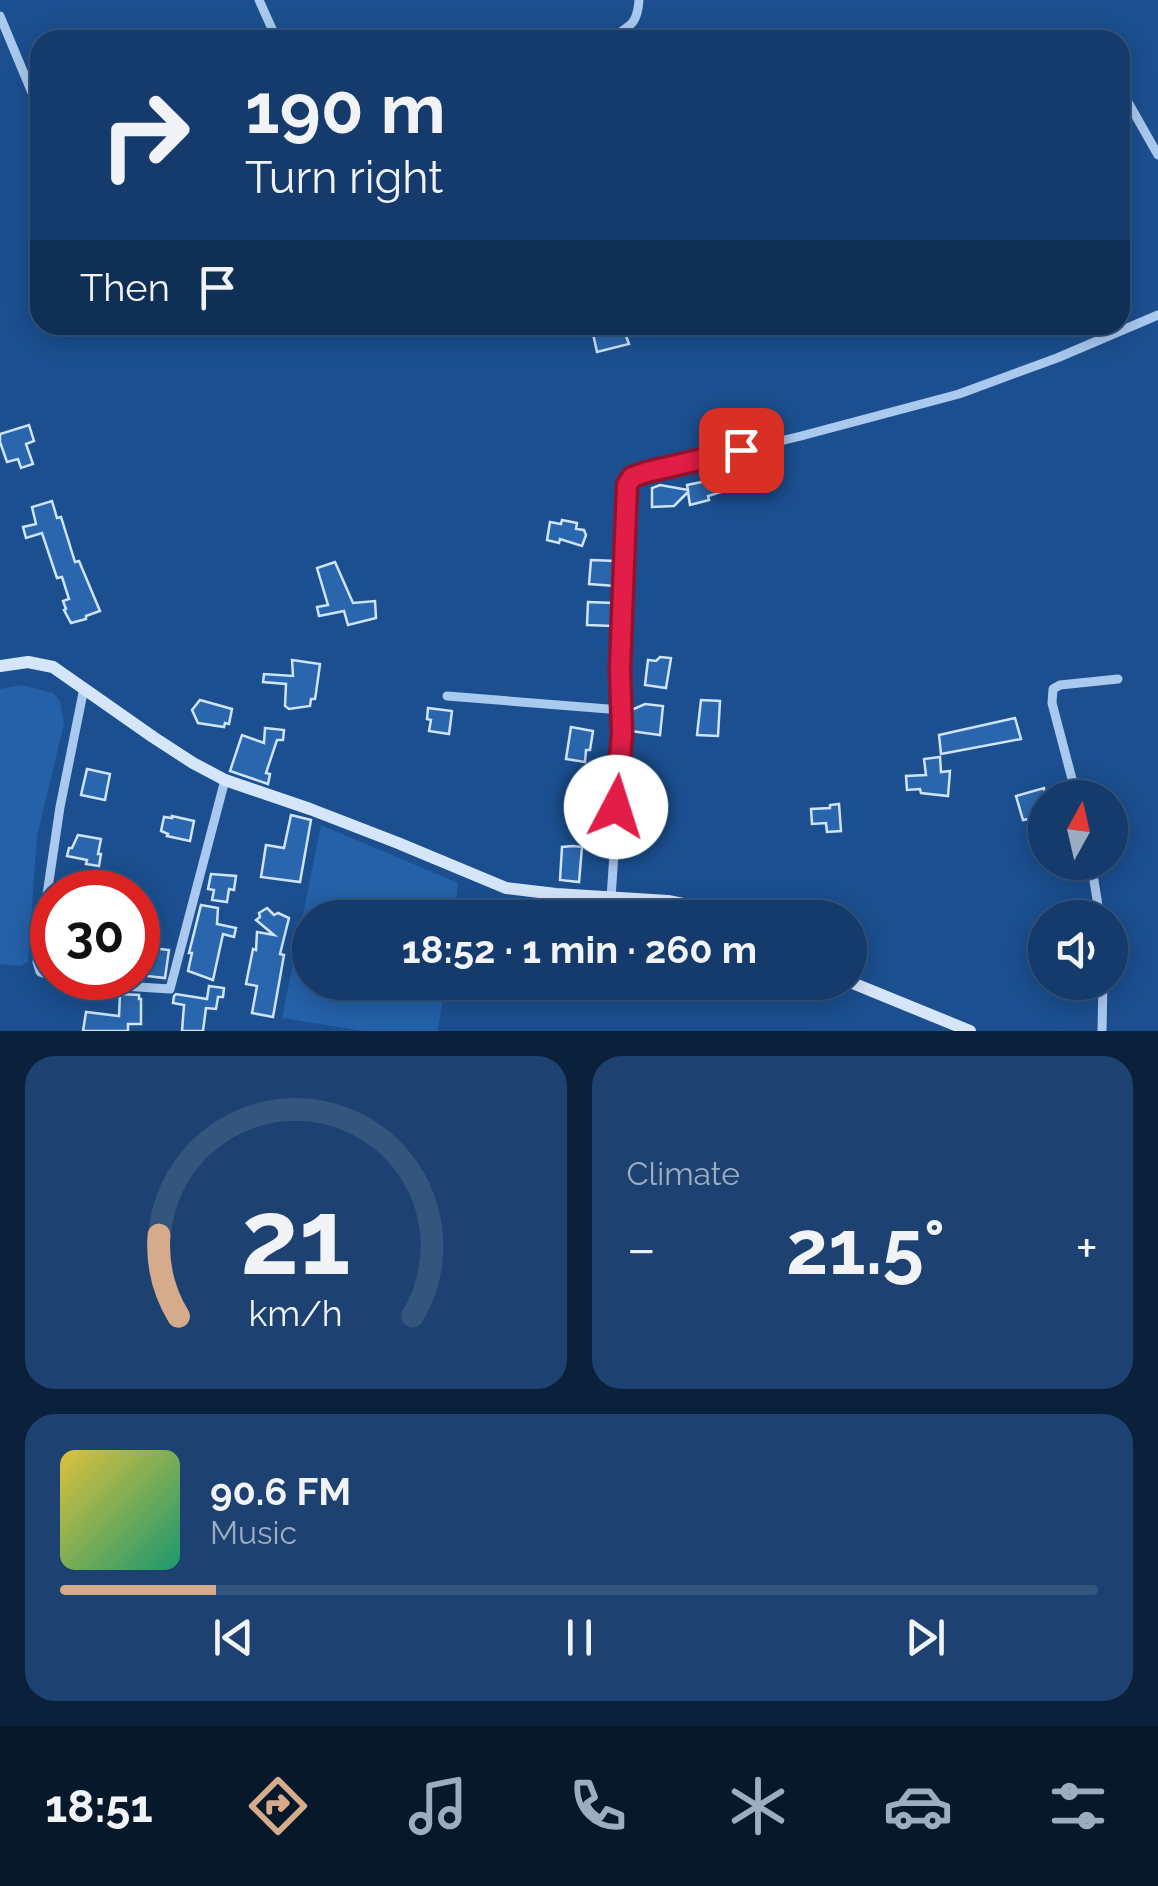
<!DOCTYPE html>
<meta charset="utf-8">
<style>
body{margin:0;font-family:Raleway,sans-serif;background:#1d4271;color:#f1f3f6;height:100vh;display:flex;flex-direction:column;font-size:38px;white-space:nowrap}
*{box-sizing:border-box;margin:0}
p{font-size:32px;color:#9dadc1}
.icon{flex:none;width:55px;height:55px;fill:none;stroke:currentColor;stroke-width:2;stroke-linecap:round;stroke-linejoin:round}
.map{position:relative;height:1031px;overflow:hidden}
.sheet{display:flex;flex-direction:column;gap:25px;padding:25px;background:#0b203b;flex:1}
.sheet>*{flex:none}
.hud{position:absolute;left:30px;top:30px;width:1100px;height:305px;border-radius:30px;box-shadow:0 5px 25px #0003,0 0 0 2px #33557e;background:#143b6b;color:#f1f3f6;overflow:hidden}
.needle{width:65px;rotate:8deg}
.buttons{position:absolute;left:1028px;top:780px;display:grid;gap:20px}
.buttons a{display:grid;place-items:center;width:100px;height:100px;border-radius:50%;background:#143b6b;box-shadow:0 5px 25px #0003,0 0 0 2px #33557e;font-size:50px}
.speed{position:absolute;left:30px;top:870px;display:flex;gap:20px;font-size:50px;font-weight:700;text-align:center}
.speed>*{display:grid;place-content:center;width:130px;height:130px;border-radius:50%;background:#143b6b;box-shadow:0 5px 25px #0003,0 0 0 2px #33557e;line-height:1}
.speed .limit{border:15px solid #d22;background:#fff;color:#111}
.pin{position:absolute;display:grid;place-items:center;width:85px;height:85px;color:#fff;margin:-42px;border-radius:20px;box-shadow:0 5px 15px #0006}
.me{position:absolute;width:110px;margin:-55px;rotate:5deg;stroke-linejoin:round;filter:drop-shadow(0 0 8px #0008)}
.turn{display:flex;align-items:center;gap:35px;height:210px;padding:0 50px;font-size:45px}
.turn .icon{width:130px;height:130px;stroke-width:2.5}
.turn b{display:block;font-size:70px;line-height:85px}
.then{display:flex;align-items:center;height:95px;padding:0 50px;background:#0003;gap:20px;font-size:38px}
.big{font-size:75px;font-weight:700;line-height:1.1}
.sheet .widget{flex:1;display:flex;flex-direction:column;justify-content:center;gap:15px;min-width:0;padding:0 35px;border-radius:30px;background:#1d4271}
.sheet .dial{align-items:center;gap:0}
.dial svg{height:260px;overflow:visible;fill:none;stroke:#33557e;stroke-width:7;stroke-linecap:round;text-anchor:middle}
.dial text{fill:#f1f3f6;stroke:none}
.song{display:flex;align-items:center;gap:30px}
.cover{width:120px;height:120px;border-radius:15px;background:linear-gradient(135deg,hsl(50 70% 55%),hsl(160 70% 35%))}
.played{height:10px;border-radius:5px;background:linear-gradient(90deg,#d6ab8b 15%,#33557e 15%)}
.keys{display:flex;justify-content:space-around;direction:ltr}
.heat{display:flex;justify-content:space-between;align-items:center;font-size:55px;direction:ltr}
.sheet .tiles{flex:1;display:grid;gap:25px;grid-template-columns:1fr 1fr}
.widget:last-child{grid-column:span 2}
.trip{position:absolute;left:292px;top:900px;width:575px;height:100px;border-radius:50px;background:#143b6b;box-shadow:0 5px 25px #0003,0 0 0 2px #33557e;font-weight:700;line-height:100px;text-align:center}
.dock{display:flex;height:160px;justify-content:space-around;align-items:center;background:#08182b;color:#9dadc1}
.dock .icon{width:70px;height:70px}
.dock .selected{color:#d6ab8b}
.dock b{font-size:45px;color:#f1f3f6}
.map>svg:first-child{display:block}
.green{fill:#2461a8}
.building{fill:#2a66ad;stroke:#cfe3fa;stroke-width:2.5}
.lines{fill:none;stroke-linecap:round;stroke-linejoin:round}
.minor{stroke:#a9c9ee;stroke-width:9}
.secondary{stroke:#d6e6fa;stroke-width:12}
.route-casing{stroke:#92132f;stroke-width:25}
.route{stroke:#e11d48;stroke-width:18}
</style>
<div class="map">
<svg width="1158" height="1031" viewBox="0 0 1158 1031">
<rect width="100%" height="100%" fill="#1b4f8f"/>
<g class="green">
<polygon points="21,685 53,693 60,701 64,724 37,836 28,962 20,966 0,964 0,689"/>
<polygon points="321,825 458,883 454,917 310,918 310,982 445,983 438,1031 363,1031 282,1018"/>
</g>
<g class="building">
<polygon points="600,325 622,325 629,344 597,352 592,329 601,328"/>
<polygon points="29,425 34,441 26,444 33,464 21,468 18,459 7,462 0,442 0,434"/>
<polygon points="735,464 743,485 708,496 709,500 690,505 688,492 674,506 652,507 652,488 660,485 688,490 687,485 716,479 713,471"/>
<polygon points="52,501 57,518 61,517 75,562 79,561 100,611 86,616 86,619 71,623 64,610 66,609 63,601 69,599 62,577 57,578 42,533 26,538 23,527 36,524 32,507"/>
<polygon points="562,520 577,523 576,529 584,530 586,535 582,546 560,539 559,543 547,540 550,522 561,524"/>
<polygon points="591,560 616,561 615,586 589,584"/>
<polygon points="335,562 353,603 375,601 376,618 348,625 344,611 319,616 317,607 328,605 317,568"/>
<polygon points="588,602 614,603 613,626 587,625"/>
<polygon points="660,657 671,658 666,688 645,685 648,660 656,661"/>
<polygon points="292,660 320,664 316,693 315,699 311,699 310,706 289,709 285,706 286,684 263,682 264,674 293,676"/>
<polygon points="200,700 232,709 229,724 225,723 224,727 198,723 192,710"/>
<polygon points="701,700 720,701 718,736 697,735"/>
<polygon points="645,704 663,706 660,735 630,731 629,711"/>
<polygon points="428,708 452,711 449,734 429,731 431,720 427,719"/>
<polygon points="1015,718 1021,739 941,754 939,735"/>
<polygon points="571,727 593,731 590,750 586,750 585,762 566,759"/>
<polygon points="265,728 284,730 283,740 277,740 266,773 270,774 268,784 230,771 242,735 264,743"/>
<polygon points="940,757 941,772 950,771 948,796 921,793 920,789 907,790 906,776 926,775 924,759"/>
<polygon points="87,769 110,774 105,800 81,795"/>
<polygon points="1044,788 1046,798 1045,816 1023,820 1016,796"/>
<polygon points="839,804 841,831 827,832 826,823 812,824 811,809 830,808 830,805"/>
<polygon points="291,815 311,820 300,882 261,877 266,845 284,848"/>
<polygon points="172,816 194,821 190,841 167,836 168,834 161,831 164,817 172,818"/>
<polygon points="78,835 101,839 98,854 101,854 99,866 86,864 87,860 67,856 69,848 72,848"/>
<polygon points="573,846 582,847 579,882 560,880 562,847"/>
<polygon points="211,874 236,876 234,890 229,889 227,902 212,900 214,890 208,889"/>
<polygon points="201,905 218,908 217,924 236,928 234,937 223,934 213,980 188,971 192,953 189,953"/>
<polygon points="267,908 274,915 278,913 289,918 280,954 284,955 273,1017 252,1013 257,986 246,984 253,949 256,950 257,932 274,935 256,920 260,917 259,913"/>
<polygon points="144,947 169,950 165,978 138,975 138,952 143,953"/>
<polygon points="209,986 224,988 223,997 218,997 216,1009 206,1008 203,1031 182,1031 184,1005 173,1003 174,996 176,994 207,999"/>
<polygon points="120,994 139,995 139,999 141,999 141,1024 128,1024 128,1031 83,1031 86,1012 119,1016"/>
</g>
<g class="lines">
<g class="minor">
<polyline points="259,0 277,40"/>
<polyline points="0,16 40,112"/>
<path d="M609,40C628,25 637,28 639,0"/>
<polyline points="1120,88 1158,155"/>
<polyline points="447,696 621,710"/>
<polyline points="1077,798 1052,703 1053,689 1060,685 1118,679"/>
<polyline points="1091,862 1100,918"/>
<polyline points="611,898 622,734 620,668 627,485 632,477 801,436 959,394 1057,358 1158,315"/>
<polyline points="52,976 40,972 37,962 60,807 84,688"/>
<polyline points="58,978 123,986 170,989 225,780"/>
<polyline points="1102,1031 1103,982"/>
</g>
<g class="secondary">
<polyline points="0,666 28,662 53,667 153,737 193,763 225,780 310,809 398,843 506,888 556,894 668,901 693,906 719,918"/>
<polyline points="850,982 970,1031"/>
</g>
</g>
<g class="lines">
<defs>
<polyline id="route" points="616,807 622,734 620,668 627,485 632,477 647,472 741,450"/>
</defs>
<use href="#route" class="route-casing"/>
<use href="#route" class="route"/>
</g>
</svg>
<div class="buttons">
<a><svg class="needle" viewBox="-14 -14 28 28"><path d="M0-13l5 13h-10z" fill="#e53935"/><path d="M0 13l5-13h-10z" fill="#9dadc1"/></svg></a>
<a><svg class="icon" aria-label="sound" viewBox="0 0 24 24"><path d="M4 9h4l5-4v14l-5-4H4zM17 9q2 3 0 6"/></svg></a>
</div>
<div class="speed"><div class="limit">30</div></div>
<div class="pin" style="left:741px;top:450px;background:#d93025"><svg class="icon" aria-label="arrive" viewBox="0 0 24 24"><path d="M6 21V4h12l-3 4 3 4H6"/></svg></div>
<svg class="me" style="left:616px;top:807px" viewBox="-20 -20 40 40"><circle r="19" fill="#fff"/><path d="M0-13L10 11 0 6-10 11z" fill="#e11d48"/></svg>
<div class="trip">18:52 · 1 min · 260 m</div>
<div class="hud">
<div class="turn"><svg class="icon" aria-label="right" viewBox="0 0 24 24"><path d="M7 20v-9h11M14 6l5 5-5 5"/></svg><div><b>190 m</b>Turn right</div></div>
<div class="then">Then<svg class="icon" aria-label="arrive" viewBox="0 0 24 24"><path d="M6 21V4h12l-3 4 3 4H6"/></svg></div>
</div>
</div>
<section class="sheet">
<div class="tiles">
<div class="widget dial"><svg viewBox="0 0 100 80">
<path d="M14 69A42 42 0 1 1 86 69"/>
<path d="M14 69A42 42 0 0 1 8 44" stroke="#d6ab8b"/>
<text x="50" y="56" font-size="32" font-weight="700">21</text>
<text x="50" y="72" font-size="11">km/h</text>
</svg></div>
<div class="widget"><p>Climate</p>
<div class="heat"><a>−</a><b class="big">21.5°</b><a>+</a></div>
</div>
<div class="widget">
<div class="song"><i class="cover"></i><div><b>90.6 FM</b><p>Music</p></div></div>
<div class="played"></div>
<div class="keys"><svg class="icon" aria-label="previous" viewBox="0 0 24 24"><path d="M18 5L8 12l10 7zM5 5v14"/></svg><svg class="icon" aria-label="pause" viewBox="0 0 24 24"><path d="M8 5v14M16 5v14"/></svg><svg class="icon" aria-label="next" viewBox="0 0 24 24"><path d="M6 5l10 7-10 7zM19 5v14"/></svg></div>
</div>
</div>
</section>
<nav class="dock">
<b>18:51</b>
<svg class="icon selected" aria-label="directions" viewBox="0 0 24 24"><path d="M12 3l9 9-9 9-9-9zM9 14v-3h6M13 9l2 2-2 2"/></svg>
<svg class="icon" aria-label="music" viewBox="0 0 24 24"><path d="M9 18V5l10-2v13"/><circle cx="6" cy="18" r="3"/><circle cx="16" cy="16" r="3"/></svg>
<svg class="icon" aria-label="phone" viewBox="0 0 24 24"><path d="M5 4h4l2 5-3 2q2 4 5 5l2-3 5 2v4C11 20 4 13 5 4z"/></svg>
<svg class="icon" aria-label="climate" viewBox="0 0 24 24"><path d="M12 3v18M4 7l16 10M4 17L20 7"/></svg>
<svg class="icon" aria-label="car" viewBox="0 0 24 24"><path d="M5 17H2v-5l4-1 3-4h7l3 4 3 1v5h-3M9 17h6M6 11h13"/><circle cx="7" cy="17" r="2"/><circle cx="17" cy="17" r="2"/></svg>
<svg class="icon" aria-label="filters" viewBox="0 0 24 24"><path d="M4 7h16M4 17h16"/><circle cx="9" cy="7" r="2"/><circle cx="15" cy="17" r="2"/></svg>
</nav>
